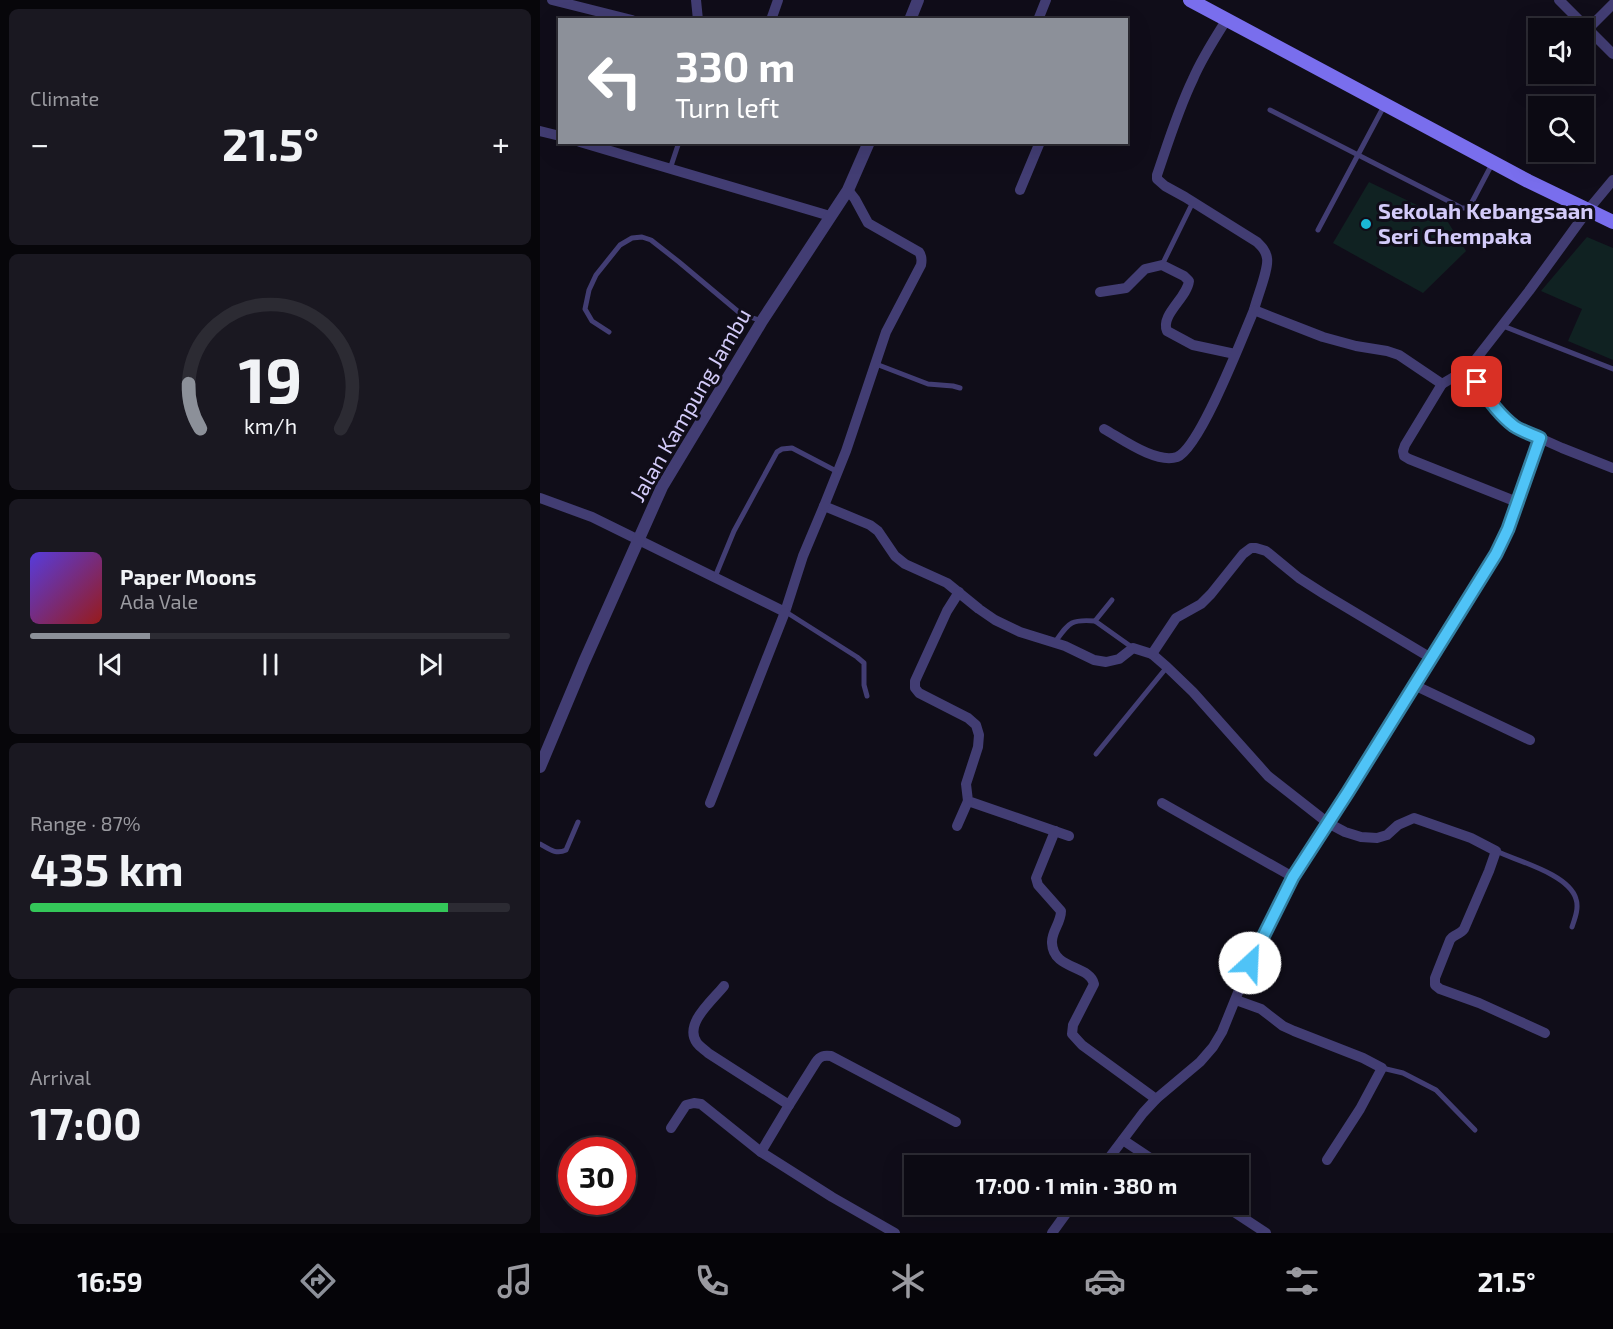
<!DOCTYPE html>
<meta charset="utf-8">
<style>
body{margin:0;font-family:"Exo 2",sans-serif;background:#1a1821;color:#f1f3f6;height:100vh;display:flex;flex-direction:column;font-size:22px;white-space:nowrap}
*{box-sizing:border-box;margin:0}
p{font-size:20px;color:#9a9aa0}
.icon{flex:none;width:33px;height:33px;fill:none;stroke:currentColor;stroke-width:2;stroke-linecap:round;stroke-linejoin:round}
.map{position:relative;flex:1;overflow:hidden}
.panel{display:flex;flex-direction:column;gap:9px;padding:9px;background:#07060a;width:540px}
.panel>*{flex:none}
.banner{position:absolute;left:18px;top:18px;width:570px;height:126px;border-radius:0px;box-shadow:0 6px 24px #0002,0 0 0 2px #2c2b33;background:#8c9099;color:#fff;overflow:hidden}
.tools{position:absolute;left:988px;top:18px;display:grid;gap:12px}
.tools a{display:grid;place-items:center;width:66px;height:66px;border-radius:0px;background:#0c0a13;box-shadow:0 6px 24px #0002,0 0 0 2px #2c2b33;font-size:30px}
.speed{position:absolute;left:18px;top:1137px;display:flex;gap:12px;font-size:30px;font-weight:700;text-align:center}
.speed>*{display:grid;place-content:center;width:78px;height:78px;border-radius:50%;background:#0c0a13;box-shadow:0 6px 24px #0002,0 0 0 2px #2c2b33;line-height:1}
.speed .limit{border:9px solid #d22;background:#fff;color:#111}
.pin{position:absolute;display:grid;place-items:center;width:51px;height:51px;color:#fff;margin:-26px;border-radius:12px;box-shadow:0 3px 9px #0006}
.me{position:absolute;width:66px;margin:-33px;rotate:25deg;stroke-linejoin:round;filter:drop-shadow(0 0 4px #0008)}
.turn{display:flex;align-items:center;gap:21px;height:126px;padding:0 18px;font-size:27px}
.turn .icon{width:78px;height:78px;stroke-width:2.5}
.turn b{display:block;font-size:42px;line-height:51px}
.big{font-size:45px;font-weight:700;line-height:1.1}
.panel .widget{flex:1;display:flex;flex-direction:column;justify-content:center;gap:9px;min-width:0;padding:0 21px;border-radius:9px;background:#1a1821}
.panel .dial{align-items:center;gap:0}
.dial svg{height:156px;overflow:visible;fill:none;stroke:#2c2b33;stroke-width:7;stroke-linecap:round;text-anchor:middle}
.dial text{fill:#f1f3f6;stroke:none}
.song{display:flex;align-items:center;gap:18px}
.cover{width:72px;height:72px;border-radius:9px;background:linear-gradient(135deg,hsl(250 70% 55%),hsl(0 70% 35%))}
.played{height:6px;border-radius:3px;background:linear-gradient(90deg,#8c9099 25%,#2c2b33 25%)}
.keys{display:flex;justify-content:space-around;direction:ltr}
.heat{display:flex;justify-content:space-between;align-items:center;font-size:33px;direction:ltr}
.charge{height:9px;border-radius:4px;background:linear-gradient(90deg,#34c759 87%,#2c2b33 0)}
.trip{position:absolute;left:364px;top:1155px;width:345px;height:60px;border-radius:0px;background:#0c0a13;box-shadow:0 6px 24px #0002,0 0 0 2px #2c2b33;font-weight:700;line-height:60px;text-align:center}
.menu{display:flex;height:96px;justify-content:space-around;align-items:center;background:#050408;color:#9a9aa0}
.menu .icon{width:42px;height:42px}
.menu .selected{color:#8c9099}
.menu b{font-size:27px;color:#f1f3f6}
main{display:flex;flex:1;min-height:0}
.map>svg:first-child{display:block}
.green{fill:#102222}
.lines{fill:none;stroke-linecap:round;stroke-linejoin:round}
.service{stroke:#423d73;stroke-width:5}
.minor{stroke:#423d73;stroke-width:10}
.tertiary{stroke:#423d73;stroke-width:12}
.secondary{stroke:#796eed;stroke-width:14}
.route-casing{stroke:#337fa1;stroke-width:15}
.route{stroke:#4fc3f7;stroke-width:10}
.poi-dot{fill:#1ab7d6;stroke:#100d19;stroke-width:2}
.labels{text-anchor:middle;stroke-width:6;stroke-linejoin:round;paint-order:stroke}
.poi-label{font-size:22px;font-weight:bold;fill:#d3cbf9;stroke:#100d19;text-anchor:start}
.street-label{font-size:22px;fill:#d3cbf9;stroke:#100d19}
</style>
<main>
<section class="panel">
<div class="widget"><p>Climate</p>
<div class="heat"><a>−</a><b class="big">21.5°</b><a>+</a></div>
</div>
<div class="widget dial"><svg viewBox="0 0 100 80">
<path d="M14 69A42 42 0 1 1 86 69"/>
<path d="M14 69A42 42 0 0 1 8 46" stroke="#8c9099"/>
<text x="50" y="56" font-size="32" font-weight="700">19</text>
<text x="50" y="72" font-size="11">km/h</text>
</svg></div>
<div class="widget">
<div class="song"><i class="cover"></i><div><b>Paper Moons</b><p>Ada Vale</p></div></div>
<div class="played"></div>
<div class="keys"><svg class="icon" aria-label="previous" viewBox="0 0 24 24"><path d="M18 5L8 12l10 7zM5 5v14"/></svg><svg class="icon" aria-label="pause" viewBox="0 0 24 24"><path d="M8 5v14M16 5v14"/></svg><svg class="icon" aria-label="next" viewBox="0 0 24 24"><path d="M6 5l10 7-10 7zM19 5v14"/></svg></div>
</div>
<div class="widget"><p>Range · 87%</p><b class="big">435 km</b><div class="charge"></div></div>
<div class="widget"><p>Arrival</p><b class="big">17:00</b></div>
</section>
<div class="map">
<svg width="1073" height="1233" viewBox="0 0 1073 1233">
<rect width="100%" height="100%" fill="#100d19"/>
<g class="green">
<polygon points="829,182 906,219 926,251 883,293 793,243"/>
<polygon points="1047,237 1073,248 1073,360 1028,341 1042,309 1001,291"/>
</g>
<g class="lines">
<g class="service">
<polyline points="730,110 922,208 926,208 931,204 952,164"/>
<polyline points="130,169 139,142"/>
<polyline points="778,230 844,106"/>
<polyline points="622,265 653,202"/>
<polyline points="963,326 1073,369"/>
<polyline points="69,332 52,321 45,309 49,290 56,275 80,245 92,238 102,237 111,240 139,262 201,314 222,321"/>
<polyline points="336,364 388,384 413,386 420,388"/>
<polyline points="175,577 194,531 237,452 242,449 252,448 298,472"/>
<polyline points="246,612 317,657 324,663 324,685 327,696"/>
<polyline points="555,621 593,648"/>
<path d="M515,642C529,623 530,619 555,621L572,600"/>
<polyline points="556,754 627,667"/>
<path d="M0,844C9,849 16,855 26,850L38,822"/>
<path d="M956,851C977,861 1029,874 1036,899C1039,908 1035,918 1032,927"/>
<polyline points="842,1068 863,1073 896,1090 935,1130"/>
</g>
<g class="minor">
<polyline points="12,0 92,20"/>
<polyline points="156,0 158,20"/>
<polyline points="1019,0 1073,54"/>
<path d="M687,19C675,38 662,58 653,79C638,110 628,143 617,175V179L625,186L645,197L717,242C722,247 726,251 727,258C729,269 717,297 714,310L783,337L816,346L847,351L859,355L902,384L929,368L989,291L1048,210L1073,180"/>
<polyline points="231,20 238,0"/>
<polyline points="498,20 506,0"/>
<polyline points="1048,29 1073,4"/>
<polyline points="0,131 20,136"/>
<polyline points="40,142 290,216"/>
<polyline points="480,190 500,142"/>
<path d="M560,292L586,288L605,269L622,265L644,276L649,281C647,298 620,315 627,331L653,345L695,354"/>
<polyline points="929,368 946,398 959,413 975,427 1022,448 1073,468"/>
<polyline points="902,384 865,445 863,451 864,456 869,459 977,502"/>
<path d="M564,429C582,439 616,464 637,457C660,448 703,336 714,310"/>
<path d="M0,498L52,517L245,612L263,556L284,506L330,525L338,531L355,556L365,564L407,583L439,609L455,620L480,632L525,646L554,660L566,662L579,659L593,648L612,654L627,667L653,692L728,776L788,823L805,832L821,837L837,838L847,835L858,825L874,818L931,838L956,851L949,871L924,929C920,935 913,934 910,940L895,978V985L900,989L939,1003L1005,1033"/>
<path d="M284,506L306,451L346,332L381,265C382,260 382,256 379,252L328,223L315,199L308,190"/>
<polyline points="419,592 407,611 375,681 375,688 379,693 428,718 436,725 439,735 438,747 426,784 428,801 529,836"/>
<polyline points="612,654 636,618 661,604 671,594 703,554 711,548 716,548 726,551 759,578 784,594 891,658"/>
<polyline points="874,685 990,740"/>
<polyline points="170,803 245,612"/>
<polyline points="622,803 753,877"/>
<polyline points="417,826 428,801"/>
<path d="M515,831L496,878L498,885L521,911C521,923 511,932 512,943C513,970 550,965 554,984L533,1025L532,1034L542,1045L616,1099"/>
<path d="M184,986C173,1000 143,1024 157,1043C160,1047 165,1050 168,1053L249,1105L221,1152"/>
<polyline points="696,1000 721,1009 743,1026 754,1031 823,1058 842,1068 820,1109 787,1160"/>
<path d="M249,1105L276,1062C280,1056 284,1055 291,1056L416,1122"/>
<polyline points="131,1128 146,1105 154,1103 161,1104 221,1152 292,1197 355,1233"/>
<polyline points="583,1140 622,1166"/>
<polyline points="563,1166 603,1113 616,1099 660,1062 673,1047 682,1032 710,963 753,877 808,792 956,554 968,529 1000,438"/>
<polyline points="682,1204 726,1233"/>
<polyline points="512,1233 533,1204"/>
</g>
<g class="tertiary">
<polyline points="370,20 378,0"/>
<polyline points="0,767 44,662 122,487 222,321 308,190 329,142"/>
</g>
<polyline class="secondary" points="650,0 988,181 1073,222"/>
</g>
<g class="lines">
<defs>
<path id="route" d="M710,963L753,877L808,792L956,554L968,529L1000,438C991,434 981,431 974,426C958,414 947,398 937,382"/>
</defs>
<use href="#route" class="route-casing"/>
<use href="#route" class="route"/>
</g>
<circle class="poi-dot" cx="826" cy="224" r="6"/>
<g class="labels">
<g class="poi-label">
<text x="838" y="219">Sekolah Kebangsaan<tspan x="838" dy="25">Seri Chempaka</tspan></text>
</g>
<g class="street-label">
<text transform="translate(150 405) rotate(-60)" y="8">Jalan Kampung Jambu</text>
</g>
</g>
</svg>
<div class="tools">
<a><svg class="icon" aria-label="sound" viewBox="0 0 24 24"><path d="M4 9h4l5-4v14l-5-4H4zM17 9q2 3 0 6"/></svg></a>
<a><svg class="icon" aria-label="search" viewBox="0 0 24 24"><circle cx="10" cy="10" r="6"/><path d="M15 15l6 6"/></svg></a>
</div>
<div class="speed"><div class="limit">30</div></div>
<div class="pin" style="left:937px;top:382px;background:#d93025"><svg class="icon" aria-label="arrive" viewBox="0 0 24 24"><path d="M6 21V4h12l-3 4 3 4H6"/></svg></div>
<svg class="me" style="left:710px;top:963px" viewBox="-20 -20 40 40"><circle r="19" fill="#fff"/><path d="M0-13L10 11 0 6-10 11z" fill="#4fc3f7"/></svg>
<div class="trip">17:00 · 1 min · 380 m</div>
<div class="banner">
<div class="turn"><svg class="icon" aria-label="left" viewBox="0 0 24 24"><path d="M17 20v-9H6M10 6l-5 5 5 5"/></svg><div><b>330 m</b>Turn left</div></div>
</div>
</div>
</main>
<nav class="menu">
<b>16:59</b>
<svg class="icon selected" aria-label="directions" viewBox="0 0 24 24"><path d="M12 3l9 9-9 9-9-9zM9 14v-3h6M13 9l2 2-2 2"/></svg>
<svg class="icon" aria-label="music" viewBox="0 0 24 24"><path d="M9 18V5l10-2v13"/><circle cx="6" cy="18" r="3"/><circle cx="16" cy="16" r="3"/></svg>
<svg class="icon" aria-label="phone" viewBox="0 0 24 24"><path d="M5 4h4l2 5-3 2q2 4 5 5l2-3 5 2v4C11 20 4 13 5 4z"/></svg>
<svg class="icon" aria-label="climate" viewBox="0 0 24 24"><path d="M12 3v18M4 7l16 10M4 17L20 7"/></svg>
<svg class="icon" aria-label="car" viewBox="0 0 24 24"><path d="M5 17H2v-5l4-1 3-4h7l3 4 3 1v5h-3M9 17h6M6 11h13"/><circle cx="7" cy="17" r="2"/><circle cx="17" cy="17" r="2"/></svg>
<svg class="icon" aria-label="filters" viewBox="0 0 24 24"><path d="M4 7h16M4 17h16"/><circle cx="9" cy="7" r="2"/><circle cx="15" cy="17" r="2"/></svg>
<b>21.5°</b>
</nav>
